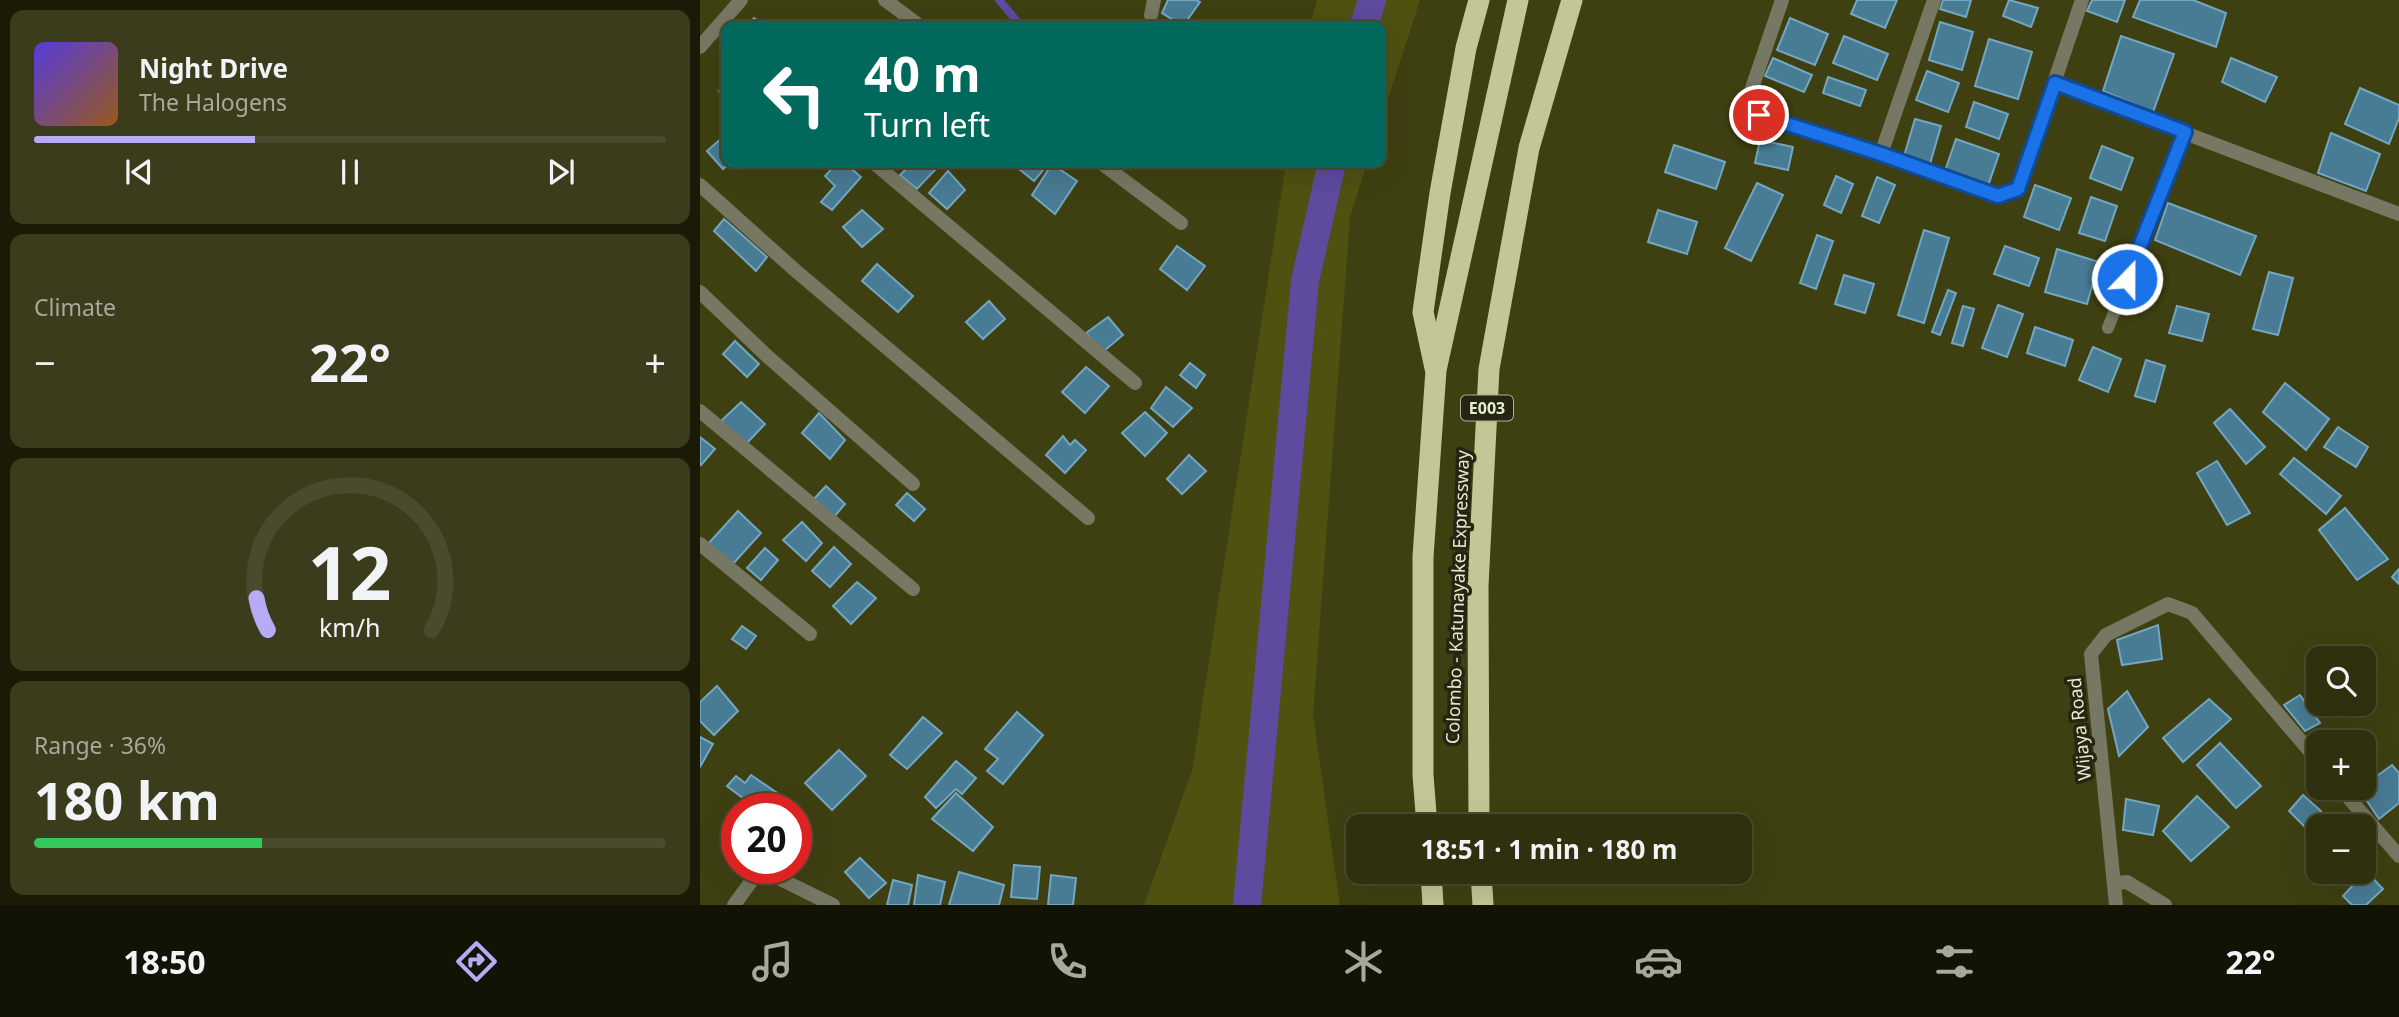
<!DOCTYPE html>
<meta charset="utf-8">
<style>
body{margin:0;font-family:"Noto Sans",sans-serif;background:#3b3c1b;color:#f1f3f6;height:100vh;display:flex;flex-direction:column;font-size:26px;white-space:nowrap}
*{box-sizing:border-box;margin:0}
p{font-size:23px;color:#a7a99d}
.icon{flex:none;width:38px;height:38px;fill:none;stroke:currentColor;stroke-width:2;stroke-linecap:round;stroke-linejoin:round}
.map{position:relative;flex:1;overflow:hidden}
.side{display:flex;flex-direction:column;gap:10px;padding:10px;background:#1a1a07;width:700px}
.side>*{flex:none}
.guide{position:absolute;left:21px;top:21px;width:665px;height:147px;border-radius:14px;box-shadow:0 7px 28px #0002,0 0 0 2px #4a4b2e;background:#00695c;color:#fff;overflow:hidden}
.fabs{position:absolute;left:1606px;top:646px;display:grid;gap:14px}
.fabs a{display:grid;place-items:center;width:70px;height:70px;border-radius:14px;background:#2f300d;box-shadow:0 7px 28px #0002,0 0 0 2px #4a4b2e;font-size:35px}
.speed{position:absolute;left:21px;top:793px;display:flex;gap:14px;font-size:35px;font-weight:700;text-align:center}
.speed>*{display:grid;place-content:center;width:91px;height:91px;border-radius:50%;background:#2f300d;box-shadow:0 7px 28px #0002,0 0 0 2px #4a4b2e;line-height:1}
.speed .limit{border:10px solid #d22;background:#fff;color:#111}
.pin{position:absolute;display:grid;place-items:center;width:60px;height:60px;color:#fff;margin:-30px;border:4px solid #fff;border-radius:50%;box-shadow:0 2px 7px #0007}
.me{position:absolute;width:77px;margin:-38px;rotate:22deg;stroke-linejoin:round;filter:drop-shadow(0 0 5px #0008)}
.turn{display:flex;align-items:center;gap:24px;height:147px;padding:0 28px;font-size:32px}
.turn .icon{width:91px;height:91px;stroke-width:2.5}
.turn b{display:block;font-size:49px;line-height:60px}
.big{font-size:52px;font-weight:700;line-height:1.1}
.side .widget{flex:1;display:flex;flex-direction:column;justify-content:center;gap:10px;min-width:0;padding:0 24px;border-radius:14px;background:#3b3c1b}
.side .dial{align-items:center;gap:0}
.dial svg{height:182px;overflow:visible;fill:none;stroke:#4a4b2e;stroke-width:7;stroke-linecap:round;text-anchor:middle}
.dial text{fill:#f1f3f6;stroke:none}
.song{display:flex;align-items:center;gap:21px}
.cover{width:84px;height:84px;border-radius:10px;background:linear-gradient(135deg,hsl(250 70% 55%),hsl(30 70% 35%))}
.played{height:7px;border-radius:4px;background:linear-gradient(90deg,#b7abf7 35%,#4a4b2e 35%)}
.keys{display:flex;justify-content:space-around;direction:ltr}
.heat{display:flex;justify-content:space-between;align-items:center;font-size:38px;direction:ltr}
.charge{height:10px;border-radius:5px;background:linear-gradient(90deg,#34c759 36%,#4a4b2e 0)}
.trip{position:absolute;left:646px;top:814px;width:406px;height:70px;border-radius:14px;background:#2f300d;box-shadow:0 7px 28px #0002,0 0 0 2px #4a4b2e;font-weight:700;line-height:70px;text-align:center}
.menu{display:flex;height:112px;justify-content:space-around;align-items:center;background:#131305;color:#a7a99d}
.menu .icon{width:49px;height:49px}
.menu .on{color:#b7abf7}
.menu b{font-size:32px;color:#f1f3f6}
main{display:flex;flex:1;min-height:0}
.map>svg:first-child{display:block}
.green{fill:#4f5111}
.lines{fill:none;stroke-linecap:round;stroke-linejoin:round}
.stream{stroke:#5e4a9f;stroke-width:8}
.canal{stroke:#5e4a9f;stroke-width:28}
.building{fill:#487b94;stroke:#73a7c1;stroke-width:2}
.service{stroke:#767863;stroke-width:12}
.minor{stroke:#767863;stroke-width:14}
.motorway{stroke:#c3c795;stroke-width:21}
.route-casing{stroke:#114b97;stroke-width:18}
.route{stroke:#1a73e8;stroke-width:12}
.labels{text-anchor:middle;stroke-width:7;stroke-linejoin:round;paint-order:stroke}
.shield{fill:#252612;stroke:#adae97;stroke-width:2}
.shield-label{font-size:16px;font-weight:bold;fill:#e7e9d0}
.street-label{font-size:18px;fill:#e7e9d0;stroke:#252612}
</style>
<main>
<section class="side">
<div class="widget">
<div class="song"><i class="cover"></i><div><b>Night Drive</b><p>The Halogens</p></div></div>
<div class="played"></div>
<div class="keys"><svg class="icon" aria-label="previous" viewBox="0 0 24 24"><path d="M18 5L8 12l10 7zM5 5v14"/></svg><svg class="icon" aria-label="pause" viewBox="0 0 24 24"><path d="M8 5v14M16 5v14"/></svg><svg class="icon" aria-label="next" viewBox="0 0 24 24"><path d="M6 5l10 7-10 7zM19 5v14"/></svg></div>
</div>
<div class="widget"><p>Climate</p>
<div class="heat"><a>−</a><b class="big">22°</b><a>+</a></div>
</div>
<div class="widget dial"><svg viewBox="0 0 100 80">
<path d="M14 69A42 42 0 1 1 86 69"/>
<path d="M14 69A42 42 0 0 1 9 55" stroke="#b7abf7"/>
<text x="50" y="56" font-size="32" font-weight="700">12</text>
<text x="50" y="72" font-size="11">km/h</text>
</svg></div>
<div class="widget"><p>Range · 36%</p><b class="big">180 km</b><div class="charge"></div></div>
</section>
<div class="map">
<svg width="1699" height="905" viewBox="0 0 1699 905">
<rect width="100%" height="100%" fill="#3f4011"/>
<g class="green">
<polygon points="617,0 720,0 681,121 681,26 610,26"/>
<polygon points="586,163 667,163 650,217 613,715 640,905 444,905 492,771"/>
</g>
<g class="lines">
<polyline class="stream" points="299,0 321,26"/>
<g class="canal">
<polyline points="664,26 672,0"/>
<polyline points="547,905 605,281 632,163"/>
</g>
</g>
<g class="building">
<polygon points="468,0 496,0 500,2 483,26 462,13"/>
<polygon points="1157,0 1197,0 1185,28 1151,14"/>
<polygon points="1243,0 1271,0 1266,17 1240,9"/>
<polygon points="1309,0 1338,8 1331,27 1303,16"/>
<polygon points="1392,0 1425,0 1417,22 1387,11"/>
<polygon points="1440,0 1493,0 1526,13 1516,47 1433,17"/>
<polygon points="54,18 66,26 46,26"/>
<polygon points="1090,18 1128,34 1115,65 1077,50"/>
<polygon points="1240,22 1273,32 1262,70 1229,60"/>
<polygon points="1144,36 1188,54 1177,80 1133,63"/>
<polygon points="1421,36 1474,54 1453,112 1403,91"/>
<polygon points="1289,39 1332,52 1318,99 1275,86"/>
<polygon points="1073,58 1112,75 1104,92 1065,76"/>
<polygon points="1531,58 1577,77 1565,102 1522,82"/>
<polygon points="1227,71 1259,83 1248,112 1216,100"/>
<polygon points="1128,77 1166,90 1160,106 1123,93"/>
<polygon points="26,82 26,97 19,91"/>
<polygon points="1660,88 1699,105 1699,118 1689,144 1645,124"/>
<polygon points="1274,102 1308,114 1299,139 1266,127"/>
<polygon points="1215,119 1241,126 1230,164 1204,156"/>
<polygon points="1631,133 1680,154 1666,191 1618,173"/>
<polygon points="24,136 26,163 30,163 23,169 7,151"/>
<polygon points="1256,139 1299,154 1288,186 1245,171"/>
<polygon points="1060,140 1093,147 1088,170 1055,163"/>
<polygon points="974,145 1025,162 1016,189 965,172"/>
<polygon points="1402,146 1433,158 1421,190 1390,178"/>
<polygon points="137,163 145,163 161,177 132,210 121,202 135,186 125,176"/>
<polygon points="212,163 228,163 236,169 217,189 200,175"/>
<polygon points="325,163 349,163 334,181 319,169"/>
<polygon points="352,164 377,181 355,214 332,195"/>
<polygon points="248,171 265,190 247,209 229,193"/>
<polygon points="1136,176 1153,184 1141,213 1124,205"/>
<polygon points="1177,177 1195,185 1179,223 1162,216"/>
<polygon points="1057,183 1083,195 1051,261 1025,248"/>
<polygon points="1335,185 1371,198 1359,230 1324,217"/>
<polygon points="1391,197 1417,206 1405,241 1379,233"/>
<polygon points="1468,203 1556,236 1540,275 1455,240"/>
<polygon points="162,210 183,229 162,247 143,227"/>
<polygon points="958,210 997,222 987,254 948,242"/>
<polygon points="24,219 67,257 56,271 14,231"/>
<polygon points="1224,230 1249,238 1224,323 1198,315"/>
<polygon points="1117,235 1133,241 1116,289 1100,283"/>
<polygon points="477,246 505,266 487,290 460,269"/>
<polygon points="1305,246 1339,258 1329,286 1294,274"/>
<polygon points="1357,249 1399,262 1387,304 1345,292"/>
<polygon points="177,264 213,296 198,312 162,281"/>
<polygon points="1569,272 1593,278 1578,335 1553,329"/>
<polygon points="1144,275 1174,284 1165,313 1135,304"/>
<polygon points="1248,290 1256,293 1240,335 1232,332"/>
<polygon points="289,301 305,319 283,339 266,322"/>
<polygon points="1298,305 1323,314 1307,357 1282,348"/>
<polygon points="1263,306 1274,309 1263,346 1252,343"/>
<polygon points="1477,306 1509,314 1502,341 1469,333"/>
<polygon points="408,317 423,335 404,351 386,333"/>
<polygon points="1335,327 1373,340 1365,366 1327,353"/>
<polygon points="35,341 59,364 47,377 23,354"/>
<polygon points="1393,347 1421,359 1408,392 1379,380"/>
<polygon points="1446,360 1465,366 1455,402 1435,396"/>
<polygon points="490,363 505,375 496,388 480,375"/>
<polygon points="386,367 409,386 385,413 362,392"/>
<polygon points="1585,383 1629,419 1606,450 1563,412"/>
<polygon points="466,387 492,408 473,427 451,408"/>
<polygon points="41,402 65,424 45,445 20,422"/>
<polygon points="1530,409 1565,447 1546,464 1514,423"/>
<polygon points="445,412 467,433 445,456 422,433"/>
<polygon points="119,413 145,440 130,459 102,433"/>
<polygon points="1638,427 1668,447 1656,467 1624,447"/>
<polygon points="363,436 370,445 375,440 386,450 365,473 346,455"/>
<polygon points="0,437 15,449 1,465 0,464"/>
<polygon points="489,455 506,471 482,494 467,479"/>
<polygon points="1594,458 1641,496 1626,514 1580,474"/>
<polygon points="1517,461 1550,513 1527,525 1497,473"/>
<polygon points="126,486 145,504 133,518 113,500"/>
<polygon points="207,493 225,509 214,521 196,505"/>
<polygon points="1645,508 1688,559 1657,580 1619,530"/>
<polygon points="38,511 61,533 31,566 8,544"/>
<polygon points="102,522 122,543 106,561 83,540"/>
<polygon points="134,547 151,564 130,587 112,571"/>
<polygon points="65,548 78,560 61,580 47,568"/>
<polygon points="1699,569 1699,584 1692,577"/>
<polygon points="157,582 176,598 151,624 133,606"/>
<polygon points="1458,625 1462,659 1422,665 1417,640"/>
<polygon points="42,626 56,636 46,649 32,639"/>
<polygon points="17,686 38,711 14,735 0,721 0,702"/>
<polygon points="1427,691 1448,727 1419,756 1408,709"/>
<polygon points="1600,695 1620,723 1605,731 1584,705"/>
<polygon points="1509,699 1531,719 1483,762 1463,738"/>
<polygon points="317,712 343,735 303,784 287,771 298,759 285,749"/>
<polygon points="223,717 242,733 207,769 190,755"/>
<polygon points="1631,731 1640,742 1619,742 1619,747 1613,740"/>
<polygon points="0,737 13,744 0,767"/>
<polygon points="1520,743 1561,786 1536,808 1497,765"/>
<polygon points="139,750 166,776 132,810 105,783"/>
<polygon points="256,761 276,778 262,794 256,789 236,808 225,797"/>
<polygon points="1692,765 1699,773 1699,803 1679,819 1659,789"/>
<polygon points="51,775 80,795 68,808 56,808 27,786 36,776 45,783"/>
<polygon points="256,793 293,827 273,851 232,819"/>
<polygon points="1603,795 1621,811 1606,828 1589,811"/>
<polygon points="1497,796 1529,827 1491,861 1463,831"/>
<polygon points="1426,799 1459,806 1453,835 1423,830"/>
<polygon points="1619,830 1619,852 1608,837"/>
<polygon points="160,858 186,883 169,898 145,872"/>
<polygon points="314,865 340,867 337,899 311,897"/>
<polygon points="1666,871 1683,889 1666,905 1652,905 1643,896"/>
<polygon points="259,872 304,885 299,905 249,905"/>
<polygon points="218,875 245,882 240,905 214,905"/>
<polygon points="351,875 376,878 373,905 348,905"/>
<polygon points="193,880 212,885 208,905 187,905"/>
</g>
<g class="lines">
<polyline class="service" points="1408,328 1485,132"/>
<g class="minor">
<polyline points="185,0 220,26"/>
<polyline points="1082,0 1050,94 1059,115 1181,154"/>
<polyline points="1234,0 1181,154 1298,196 1318,189 1382,0"/>
<polyline points="451,15 454,0"/>
<polyline points="0,47 41,0"/>
<polyline points="1355,84 1699,214"/>
<polyline points="174,163 435,383"/>
<polyline points="401,163 481,223"/>
<polyline points="0,185 96,271 388,518"/>
<polyline points="0,292 67,356 213,484"/>
<polyline points="0,411 213,589"/>
<polyline points="0,544 110,634"/>
<polyline points="1640,788 1699,856"/>
<polyline points="1416,883 1427,882 1465,905"/>
<polyline points="34,905 60,869 133,905"/>
<polyline points="1416,905 1391,654 1406,635 1468,604 1492,613 1619,762"/>
</g>
<g class="motorway">
<polyline points="735,368 723,312 740,193 766,48 779,0"/>
<polyline points="727,826 723,775 723,557 736,370 818,0"/>
<polyline points="779,826 778,586 789,369 829,148 872,0"/>
<polyline points="731,872 733,905"/>
<polyline points="781,872 783,905"/>
</g>
</g>
<g class="lines">
<defs>
<polyline id="route" points="1059,115 1181,154 1298,196 1318,189 1355,83 1485,132 1427,279"/>
</defs>
<use href="#route" class="route-casing"/>
<use href="#route" class="route"/>
</g>
<g class="labels">
<rect class="shield" x="761" y="395.5" width="52" height="25" rx="5"/>
<g class="shield-label">
<text x="787" y="414">E003</text>
</g>
<g class="street-label">
<text transform="translate(758 597) rotate(-88)" y="6">Colombo - Katunayake Expressway</text>
<text transform="translate(1380 729) rotate(-96)" y="6">Wijaya Road</text>
</g>
</g>
</svg>
<div class="fabs">
<a><svg class="icon" aria-label="search" viewBox="0 0 24 24"><circle cx="10" cy="10" r="6"/><path d="M15 15l6 6"/></svg></a>
<a>+</a>
<a>−</a>
</div>
<div class="speed"><div class="limit">20</div></div>
<div class="pin" style="left:1059px;top:115px;background:#d93025"><svg class="icon" aria-label="arrive" viewBox="0 0 24 24"><path d="M6 21V4h12l-3 4 3 4H6"/></svg></div>
<svg class="me" style="left:1427px;top:279px" viewBox="-20 -20 40 40"><circle r="17" fill="#1a73e8" stroke="#fff" stroke-width="3"/><path d="M0-11L8 9 0 5-8 9z" fill="#fff"/></svg>
<div class="trip">18:51 · 1 min · 180 m</div>
<div class="guide">
<div class="turn"><svg class="icon" aria-label="left" viewBox="0 0 24 24"><path d="M17 20v-9H6M10 6l-5 5 5 5"/></svg><div><b>40 m</b>Turn left</div></div>
</div>
</div>
</main>
<nav class="menu">
<b>18:50</b>
<svg class="icon on" aria-label="directions" viewBox="0 0 24 24"><path d="M12 3l9 9-9 9-9-9zM9 14v-3h6M13 9l2 2-2 2"/></svg>
<svg class="icon" aria-label="music" viewBox="0 0 24 24"><path d="M9 18V5l10-2v13"/><circle cx="6" cy="18" r="3"/><circle cx="16" cy="16" r="3"/></svg>
<svg class="icon" aria-label="phone" viewBox="0 0 24 24"><path d="M5 4h4l2 5-3 2q2 4 5 5l2-3 5 2v4C11 20 4 13 5 4z"/></svg>
<svg class="icon" aria-label="climate" viewBox="0 0 24 24"><path d="M12 3v18M4 7l16 10M4 17L20 7"/></svg>
<svg class="icon" aria-label="car" viewBox="0 0 24 24"><path d="M5 17H2v-5l4-1 3-4h7l3 4 3 1v5h-3M9 17h6M6 11h13"/><circle cx="7" cy="17" r="2"/><circle cx="17" cy="17" r="2"/></svg>
<svg class="icon" aria-label="filters" viewBox="0 0 24 24"><path d="M4 7h16M4 17h16"/><circle cx="9" cy="7" r="2"/><circle cx="15" cy="17" r="2"/></svg>
<b>22°</b>
</nav>
